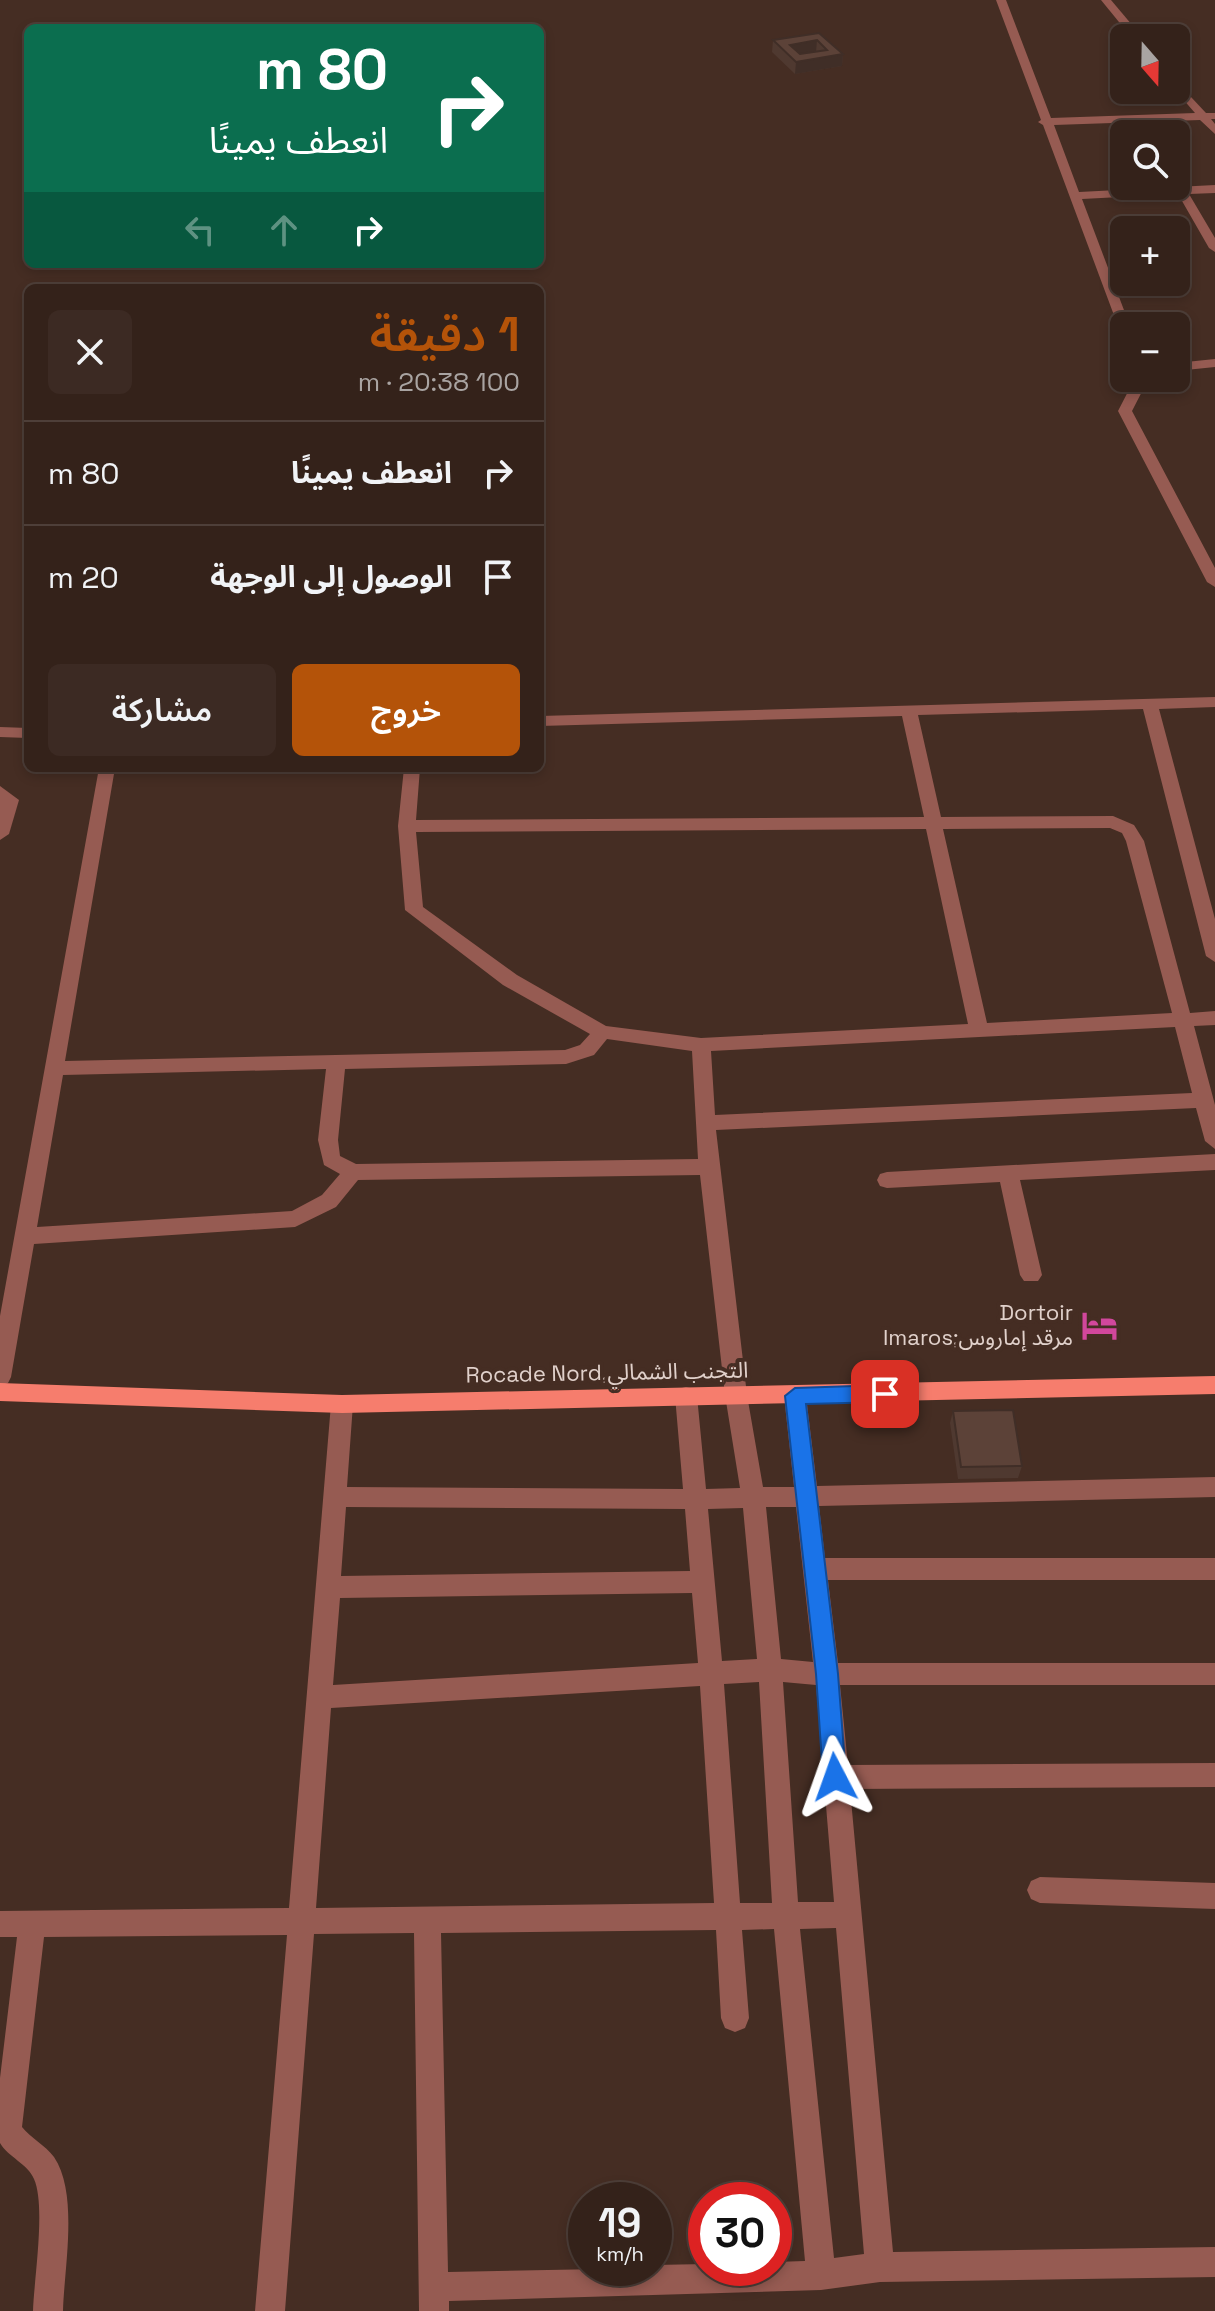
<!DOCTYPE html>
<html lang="ar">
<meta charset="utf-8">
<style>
:root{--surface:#34221a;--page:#3c2a23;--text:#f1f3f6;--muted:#a9a4a2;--line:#4e3f39;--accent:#b45309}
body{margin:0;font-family:"Space Grotesk","Noto Sans Arabic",sans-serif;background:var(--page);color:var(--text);direction:rtl;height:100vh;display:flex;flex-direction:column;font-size:30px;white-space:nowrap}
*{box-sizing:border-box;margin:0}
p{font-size:26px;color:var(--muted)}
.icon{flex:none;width:44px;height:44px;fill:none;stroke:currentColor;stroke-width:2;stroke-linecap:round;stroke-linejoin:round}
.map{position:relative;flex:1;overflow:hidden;direction:ltr}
.panel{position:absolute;left:24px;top:284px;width:520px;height:488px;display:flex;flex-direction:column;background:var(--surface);border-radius:12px;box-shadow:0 4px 12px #0003,0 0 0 2px var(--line);direction:rtl}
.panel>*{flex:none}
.banner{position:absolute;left:24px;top:24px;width:520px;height:244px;border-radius:12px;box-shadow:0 4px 12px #0003,0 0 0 2px var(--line);direction:rtl;background:#0b6e4f;color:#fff;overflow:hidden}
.needle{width:52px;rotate:160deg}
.controls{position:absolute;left:1110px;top:24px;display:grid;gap:16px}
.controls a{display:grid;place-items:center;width:80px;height:80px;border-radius:12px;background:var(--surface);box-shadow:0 4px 12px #0003,0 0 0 2px var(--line);font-size:40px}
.speed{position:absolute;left:568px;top:2182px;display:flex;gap:16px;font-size:40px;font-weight:700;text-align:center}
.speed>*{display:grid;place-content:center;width:104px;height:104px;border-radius:50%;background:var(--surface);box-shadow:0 4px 12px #0003,0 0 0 2px var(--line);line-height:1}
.speed small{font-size:20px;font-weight:400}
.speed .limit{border:12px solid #d22;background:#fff;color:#111}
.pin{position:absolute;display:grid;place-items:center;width:68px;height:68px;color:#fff;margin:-34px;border-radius:16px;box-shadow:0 4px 12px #0006}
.me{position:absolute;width:88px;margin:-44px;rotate:356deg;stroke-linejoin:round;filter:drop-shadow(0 0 6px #0008)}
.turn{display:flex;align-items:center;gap:28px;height:168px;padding:0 24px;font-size:36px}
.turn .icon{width:104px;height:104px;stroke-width:2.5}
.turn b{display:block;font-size:56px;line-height:68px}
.lanes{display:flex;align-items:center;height:76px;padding:0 24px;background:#0003;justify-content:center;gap:40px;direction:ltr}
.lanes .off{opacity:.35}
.round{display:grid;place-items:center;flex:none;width:84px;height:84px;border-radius:12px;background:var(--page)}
.head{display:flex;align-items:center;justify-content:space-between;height:136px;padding:0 24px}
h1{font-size:48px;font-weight:600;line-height:60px;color:var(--accent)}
.action{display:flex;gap:16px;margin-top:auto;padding:16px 24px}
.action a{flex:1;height:92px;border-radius:12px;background:var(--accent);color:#fff;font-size:32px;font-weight:600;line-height:92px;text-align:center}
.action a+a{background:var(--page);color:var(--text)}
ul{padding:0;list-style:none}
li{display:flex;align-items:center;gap:24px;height:104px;padding:0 24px;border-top:2px solid var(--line)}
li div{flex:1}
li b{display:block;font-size:30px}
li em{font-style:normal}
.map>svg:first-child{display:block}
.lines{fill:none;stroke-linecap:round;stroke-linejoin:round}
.minor{fill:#965b52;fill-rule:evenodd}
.major{fill:#f67d6d;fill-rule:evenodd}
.wall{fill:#4f3930}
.shaded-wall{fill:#402e27}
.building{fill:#5c4238;stroke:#402e27;stroke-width:2;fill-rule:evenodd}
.route{fill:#1a73e8;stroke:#114b97;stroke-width:2}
.labels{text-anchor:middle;stroke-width:8;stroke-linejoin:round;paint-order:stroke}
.poi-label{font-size:22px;fill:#e1d1cb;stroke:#452d23;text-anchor:end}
.street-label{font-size:22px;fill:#e1d1cb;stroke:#452d23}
</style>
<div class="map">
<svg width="1215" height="2311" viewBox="0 0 1215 2311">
<rect width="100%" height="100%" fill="#452d23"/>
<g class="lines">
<g class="minor">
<polygon points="996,0 1006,0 1051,118 1195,113 1175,90 1176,81 1206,113 1215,113 1215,119 1211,119 1215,124 1215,134 1200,120 1054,125 1079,192 1215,185 1215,193 1189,194 1215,238 1215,252 1209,248 1178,194 1082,199 1130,326 1124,326 1124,330 1118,326 1043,125 1038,122 1041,120"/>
<polygon points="1101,0 1111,0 1143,38 1132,38"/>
<polygon points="1215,359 1215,367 1176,371 1176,363"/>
<polygon points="1135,378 1149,378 1132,411 1215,568 1215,587 1207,582 1118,411"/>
<path d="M1215,697V707L1159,709L1215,919V962L1206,956L1143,709L918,715L941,817L1113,816L1134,825L1144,841L1190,1013L1215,1011V1025L1194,1026L1215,1105V1149L1205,1141L1196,1108L716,1130L747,1395L763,1487H794L784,1396L787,1389L795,1387L803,1389L806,1396L817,1486L1215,1477V1497L819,1506L825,1558H1215V1580H828L838,1663H1215V1685H840L848,1765L1215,1763V1787L850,1789L893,2252L1215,2247V2277L880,2282L821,2290L449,2301V2311H419L414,1933L314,1934L285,2311H255L287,1935L44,1937L22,2127C31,2138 45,2145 54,2157C79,2194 64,2268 63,2311H33C34,2279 46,2206 34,2179C28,2164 8,2157 0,2143V2078L17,1937H0V1911L289,1908L331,1404L334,1397L342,1395L350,1397L353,1404L347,1487L683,1489L675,1396L678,1389L686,1387L694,1389L697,1396L706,1489L740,1488L725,1395L700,1175L358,1180L336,1207L295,1227L34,1244L11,1377L8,1383L0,1386V1316L99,768H115L65,1061L565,1050L580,1045L590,1034L503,985L405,910L398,826L404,768H420L416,820L924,817L902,716L540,726V716ZM1110,828L1122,833L1126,841L1172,1013L987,1023L943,829ZM926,829L968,1024L701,1038L606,1026L517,975L423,907L416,832ZM1175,1027L1192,1093L715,1115L711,1051ZM607,1039L692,1051L698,1159L356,1164L340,1156L338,1140L345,1069L566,1064L594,1055ZM326,1069L318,1140L324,1165L340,1174L322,1195L292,1211L37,1227L63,1075ZM346,1507L685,1509L690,1571L341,1576ZM766,1507H796L813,1662L781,1659ZM743,1508L757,1659L722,1661L708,1509ZM692,1593L698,1663L333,1685L340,1598ZM759,1682L772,1903H740L724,1684ZM783,1682L816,1685L834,1902H798ZM700,1686L714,1903L316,1908L331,1708ZM836,1928L864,2254L834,2258L800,1929ZM774,1929L805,2261L774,2262V2268H706V2264L654,2265V2268L448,2272L441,1933L716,1930L721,2018L725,2028L735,2032L745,2028L749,2018L742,1930Z"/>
<polygon points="0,727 28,728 28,738 0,737"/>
<polygon points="0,786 19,800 9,834 0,840"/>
<polygon points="1215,1154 1215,1170 1020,1180 1042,1275 1038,1281 1024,1281 1020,1275 1000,1182 887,1188 880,1186 877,1180 880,1174 887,1172"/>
<polygon points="1040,1877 1215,1883 1215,1909 1040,1903 1031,1899 1027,1890 1031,1881"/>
</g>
<polygon class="major" points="1215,1376 1215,1394 342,1413 0,1401 0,1383 342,1395"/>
</g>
<g class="wall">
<polygon points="819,33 843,54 842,66 795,74 772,52 773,40"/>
<polygon points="953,1411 1022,1466 1018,1478 958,1479 950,1423"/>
</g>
<g class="shaded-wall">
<polygon points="817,40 816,52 789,57 790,45"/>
<polygon points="843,54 842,66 795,74 796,62"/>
</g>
<g class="building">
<path d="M819,33L843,54L796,62L773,40ZM817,40L827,50L800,54L790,45Z"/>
<polygon points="1013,1410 1022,1466 961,1467 953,1411"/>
</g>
<polygon class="route" points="885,1385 895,1394 885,1402 806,1404 838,1674 846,1777 843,1785 835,1788 826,1785 823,1777 816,1674 785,1396 795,1388"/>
<defs>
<symbol id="hotel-bare" viewBox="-9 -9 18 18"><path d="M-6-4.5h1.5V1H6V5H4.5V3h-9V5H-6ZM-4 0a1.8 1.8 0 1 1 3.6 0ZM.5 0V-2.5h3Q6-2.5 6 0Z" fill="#d1479c" stroke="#452d23" stroke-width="2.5" paint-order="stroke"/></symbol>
</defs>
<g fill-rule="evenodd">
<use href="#hotel-bare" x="1074" y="1300" width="51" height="51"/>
</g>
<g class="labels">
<g class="poi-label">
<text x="1073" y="1320">Dortoir<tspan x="1073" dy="25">Imaros;مرقد إماروس</tspan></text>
</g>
<g class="street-label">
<text transform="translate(607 1372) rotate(-1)" y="8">Rocade Nord,التجنب الشمالي</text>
</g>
</g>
</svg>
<div class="controls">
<a><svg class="needle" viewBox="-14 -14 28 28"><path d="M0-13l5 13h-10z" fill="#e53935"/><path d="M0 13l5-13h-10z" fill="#a9a4a2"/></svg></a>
<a><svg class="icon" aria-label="search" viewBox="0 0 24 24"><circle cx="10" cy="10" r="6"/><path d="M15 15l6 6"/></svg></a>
<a>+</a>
<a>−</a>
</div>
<div class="speed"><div>19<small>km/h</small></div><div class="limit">30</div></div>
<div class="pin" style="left:885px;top:1394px;background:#d93025"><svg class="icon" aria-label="arrive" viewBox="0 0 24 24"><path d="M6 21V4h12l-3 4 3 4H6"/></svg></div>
<svg class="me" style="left:835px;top:1777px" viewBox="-20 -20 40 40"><path d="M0-17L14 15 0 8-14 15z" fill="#1a73e8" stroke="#fff" stroke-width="4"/></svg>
<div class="banner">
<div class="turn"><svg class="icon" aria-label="right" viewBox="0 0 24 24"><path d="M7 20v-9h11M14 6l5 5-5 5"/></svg><div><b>80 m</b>انعطف يمينًا</div></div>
<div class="lanes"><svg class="icon off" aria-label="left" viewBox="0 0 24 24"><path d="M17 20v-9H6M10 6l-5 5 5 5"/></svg><svg class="icon off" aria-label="ahead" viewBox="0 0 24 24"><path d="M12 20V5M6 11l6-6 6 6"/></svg><svg class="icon" aria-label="right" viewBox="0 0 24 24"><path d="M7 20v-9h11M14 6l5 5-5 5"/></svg></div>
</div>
<section class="panel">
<div class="head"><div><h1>1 دقيقة</h1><p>100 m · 20:38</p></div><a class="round"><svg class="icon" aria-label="close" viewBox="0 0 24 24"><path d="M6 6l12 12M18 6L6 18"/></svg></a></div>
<ul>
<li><svg class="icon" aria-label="right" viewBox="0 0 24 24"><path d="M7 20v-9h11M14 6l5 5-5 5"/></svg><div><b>انعطف يمينًا</b></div><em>80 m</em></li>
<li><svg class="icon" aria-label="arrive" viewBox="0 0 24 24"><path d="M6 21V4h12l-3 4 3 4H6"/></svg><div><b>الوصول إلى الوجهة</b></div><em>20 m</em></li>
</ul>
<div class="action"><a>خروج</a><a>مشاركة</a></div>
</section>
</div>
